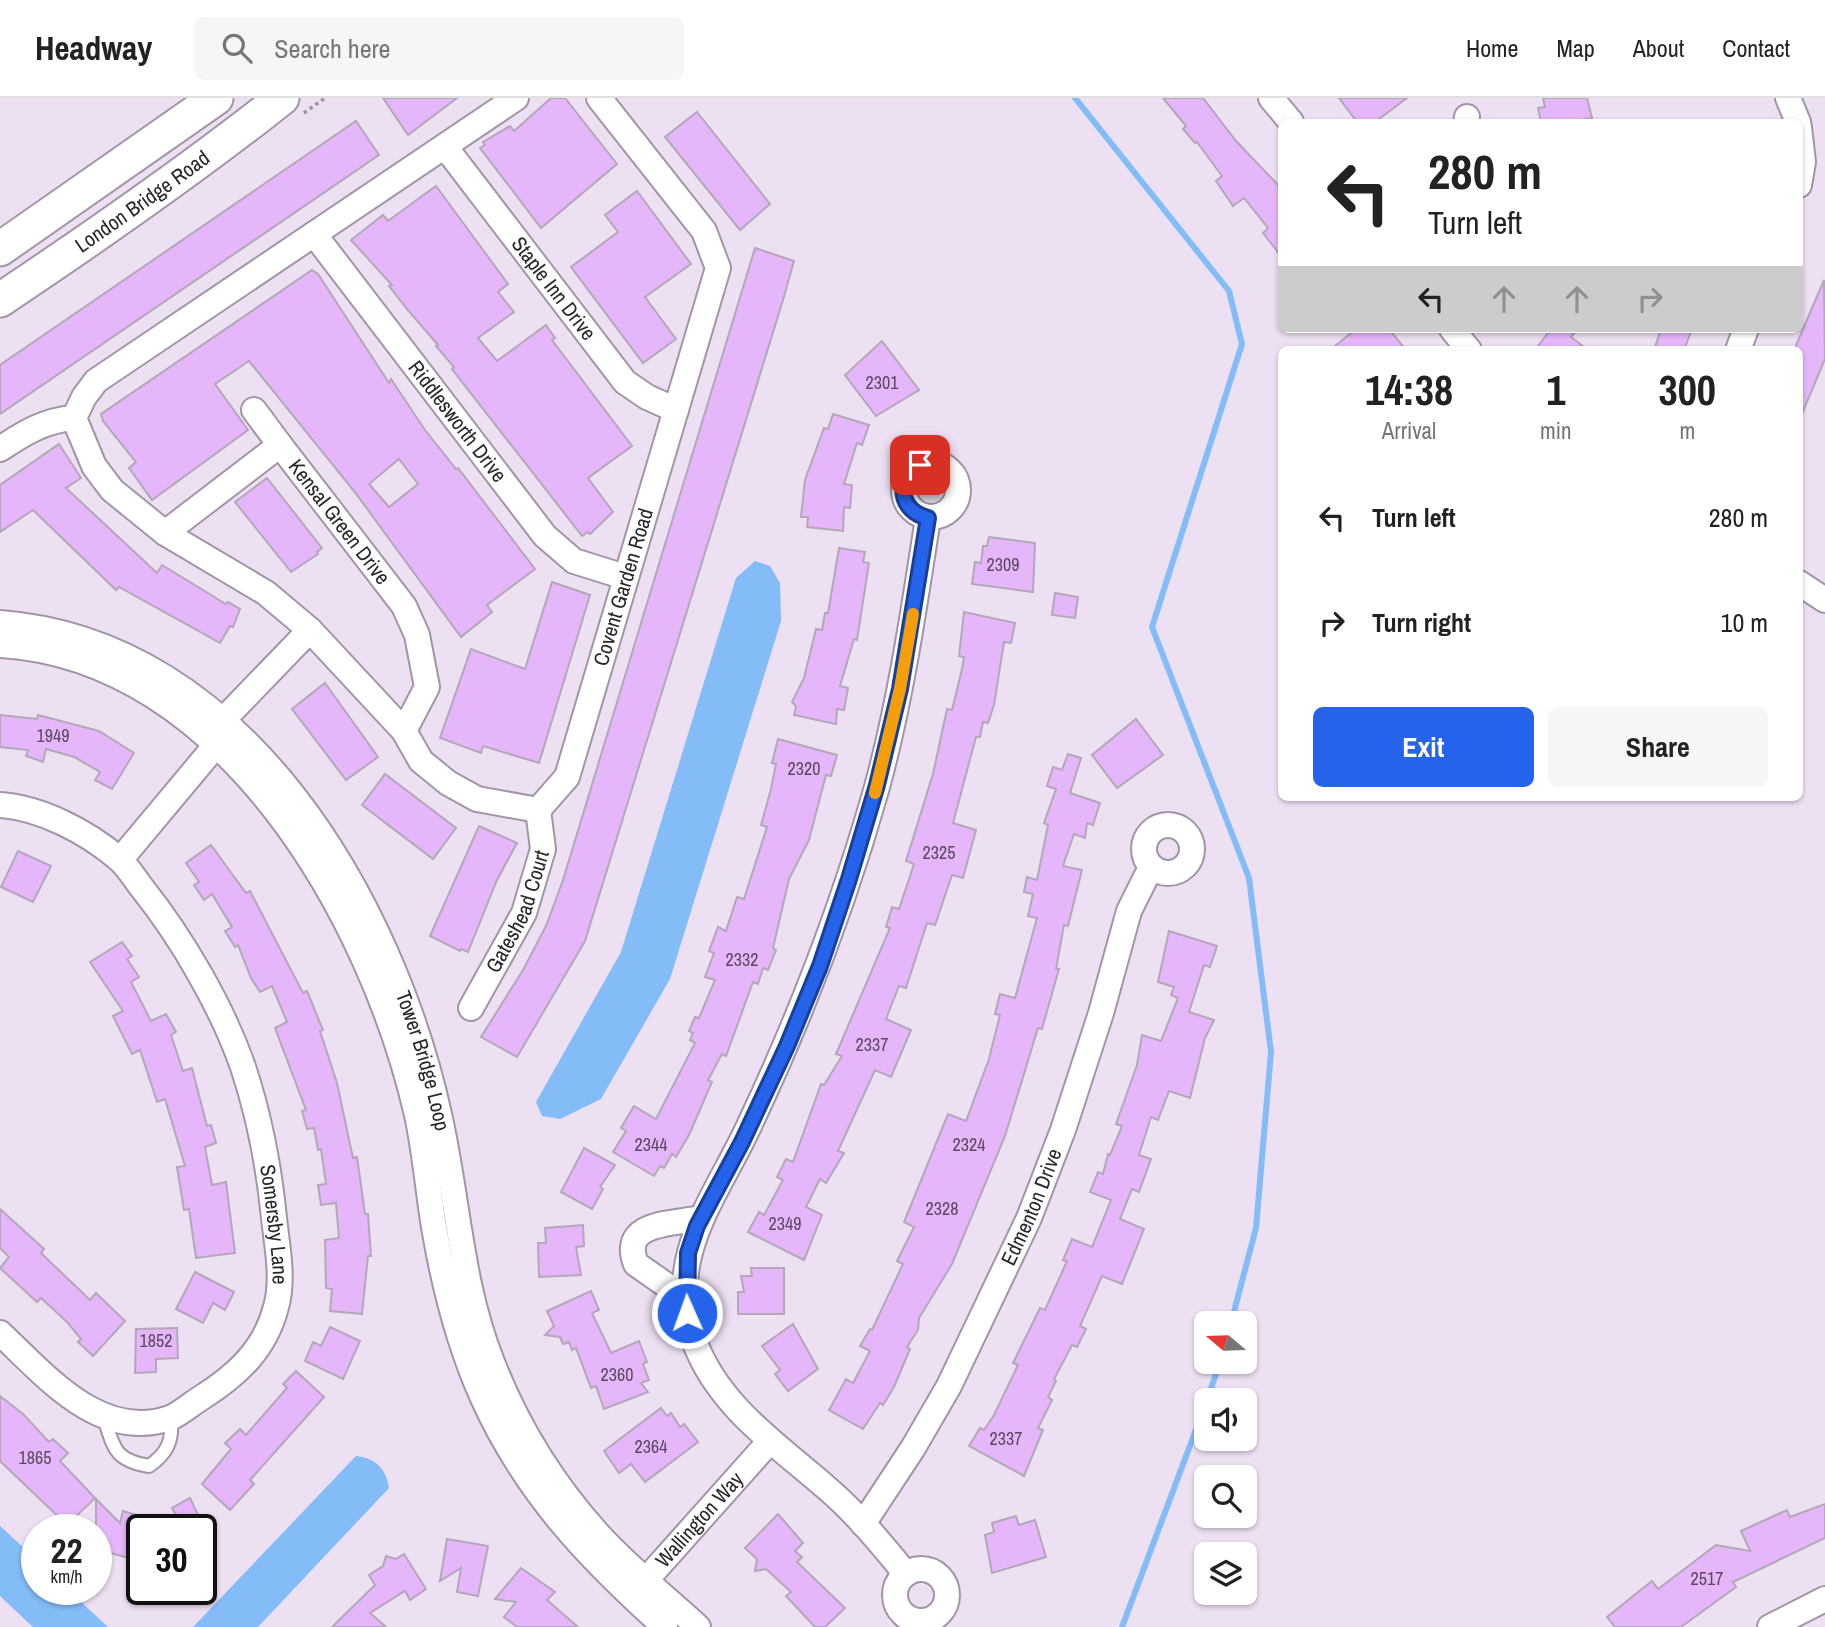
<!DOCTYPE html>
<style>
:root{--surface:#fff;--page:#f6f6f6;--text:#222;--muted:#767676;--line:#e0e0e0;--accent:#2563eb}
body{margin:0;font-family:"Archivo Narrow",sans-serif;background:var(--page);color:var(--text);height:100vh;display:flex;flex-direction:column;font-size:26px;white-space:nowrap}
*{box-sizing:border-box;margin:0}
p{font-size:23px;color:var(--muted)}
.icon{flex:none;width:38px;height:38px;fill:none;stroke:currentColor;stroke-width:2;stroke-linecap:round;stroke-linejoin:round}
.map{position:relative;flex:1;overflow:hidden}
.sheet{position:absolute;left:1278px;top:248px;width:525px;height:455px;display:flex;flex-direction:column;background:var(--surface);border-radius:10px;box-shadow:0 2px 5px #0004}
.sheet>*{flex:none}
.hud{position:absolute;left:1278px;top:21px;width:525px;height:214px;border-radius:10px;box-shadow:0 2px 5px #0004;background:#fff;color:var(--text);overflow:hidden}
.needle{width:46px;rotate:289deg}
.fabs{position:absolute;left:1194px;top:1213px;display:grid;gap:14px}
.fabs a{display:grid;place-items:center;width:63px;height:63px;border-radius:10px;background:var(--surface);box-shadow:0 2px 5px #0004;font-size:35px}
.speed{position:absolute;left:21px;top:1416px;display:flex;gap:14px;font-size:35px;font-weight:700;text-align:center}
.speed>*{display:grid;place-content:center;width:91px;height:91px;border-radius:50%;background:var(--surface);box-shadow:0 2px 5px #0004;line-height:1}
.speed small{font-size:18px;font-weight:400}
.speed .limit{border:4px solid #111;border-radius:10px;background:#fff;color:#111}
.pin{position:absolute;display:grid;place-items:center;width:60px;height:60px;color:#fff;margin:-30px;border-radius:14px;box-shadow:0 4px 10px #0006}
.me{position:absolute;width:77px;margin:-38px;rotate:358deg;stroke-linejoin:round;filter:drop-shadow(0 0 5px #0008)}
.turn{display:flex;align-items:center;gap:24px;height:147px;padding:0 35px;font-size:32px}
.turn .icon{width:91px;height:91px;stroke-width:2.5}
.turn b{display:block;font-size:49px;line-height:60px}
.lanes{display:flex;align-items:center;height:66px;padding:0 35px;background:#0003;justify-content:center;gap:35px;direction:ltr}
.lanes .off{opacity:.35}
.eta{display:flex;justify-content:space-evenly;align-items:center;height:119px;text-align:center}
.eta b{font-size:42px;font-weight:700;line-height:49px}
.cta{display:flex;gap:14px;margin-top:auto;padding:14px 35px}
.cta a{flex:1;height:80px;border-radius:10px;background:var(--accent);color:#fff;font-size:28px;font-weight:700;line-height:80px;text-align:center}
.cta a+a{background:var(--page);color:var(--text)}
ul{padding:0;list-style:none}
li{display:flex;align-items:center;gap:21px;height:105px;padding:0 35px}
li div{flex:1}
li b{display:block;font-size:26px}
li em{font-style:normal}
header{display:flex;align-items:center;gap:42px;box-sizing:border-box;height:98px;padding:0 35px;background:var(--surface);border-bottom:2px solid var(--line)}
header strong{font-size:33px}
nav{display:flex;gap:38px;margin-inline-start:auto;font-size:24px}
.search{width:490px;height:63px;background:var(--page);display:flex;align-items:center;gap:18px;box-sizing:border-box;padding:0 24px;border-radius:10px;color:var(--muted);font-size:26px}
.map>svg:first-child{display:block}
.water{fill:#84bcf8}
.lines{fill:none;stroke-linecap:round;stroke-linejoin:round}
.stream{stroke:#84bcf8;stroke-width:6}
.building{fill:#e5b6fa;stroke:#b3a7b9;stroke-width:2;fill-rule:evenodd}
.service-casing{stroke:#a195a7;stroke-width:16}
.minor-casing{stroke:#a195a7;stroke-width:28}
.secondary-casing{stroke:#a195a7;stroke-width:37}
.path{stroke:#9f95a4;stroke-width:3.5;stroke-dasharray:3.5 3.5;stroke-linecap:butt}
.service{stroke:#fff;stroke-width:12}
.minor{stroke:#fff;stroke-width:24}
.secondary{stroke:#fff;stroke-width:33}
.route-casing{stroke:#184099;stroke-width:18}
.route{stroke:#2563eb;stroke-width:12}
.slow{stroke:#f59e0b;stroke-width:12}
.labels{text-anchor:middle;stroke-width:5;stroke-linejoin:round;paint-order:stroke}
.number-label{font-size:18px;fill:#594a60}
.street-label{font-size:21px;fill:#2a262d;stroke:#fff}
</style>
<header>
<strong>Headway</strong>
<div class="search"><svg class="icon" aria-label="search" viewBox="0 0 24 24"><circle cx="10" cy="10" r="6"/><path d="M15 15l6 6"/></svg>Search here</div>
<nav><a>Home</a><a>Map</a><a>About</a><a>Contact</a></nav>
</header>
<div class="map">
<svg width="1825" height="1529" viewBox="0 0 1825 1529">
<rect width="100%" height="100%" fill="#ede0f3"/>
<g class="water">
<polygon points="755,463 770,468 780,485 781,523 670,881 601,1001 560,1021 542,1018 536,1004 621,854 736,480"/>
<path d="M356,1358C376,1360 386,1371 389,1390L258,1529H193Z"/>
<polygon points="0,1428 37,1462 37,1491 67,1491 108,1529 33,1529 0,1498"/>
</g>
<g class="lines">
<g class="stream">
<polyline points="1075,0 1229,193 1242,246 1152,529 1249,780 1271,954 1256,1130 1231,1225"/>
<polyline points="1207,1302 1220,1264"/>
<polyline points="1122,1529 1206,1305"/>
</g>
</g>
<g class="building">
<polygon points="383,0 457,0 408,37"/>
<polygon points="551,0 565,0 617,66 541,130 480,50 485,47 483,44 510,28 514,33"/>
<polygon points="1163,0 1203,0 1236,43 1281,90 1281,158 1263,135 1268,130 1244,100 1233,108 1216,83 1222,78 1197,44 1195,45 1183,31 1186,28"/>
<polygon points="1339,0 1407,0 1375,24 1357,24"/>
<polygon points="1543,0 1587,0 1592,20 1582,22 1583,24 1541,24 1538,10 1545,9"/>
<polygon points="697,14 770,106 740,132 665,39"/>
<polygon points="356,23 379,57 0,316 0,267"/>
<polygon points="436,88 508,186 498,194 514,214 478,240 497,263 546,227 555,240 552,242 632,348 588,380 613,414 590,436 588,434 582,438 452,271 454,269 436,248 438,247 407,211 389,188 392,187 351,142 383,117 388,123"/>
<polygon points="637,93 691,166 645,199 676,241 643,265 571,169 618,134 605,117"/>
<polygon points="755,150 794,163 783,202 585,843 517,959 481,939 523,872 546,828 563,782"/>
<path d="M312,172L318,176L389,285L391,281L425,332L456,371L458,370L535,471L487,507L492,514L461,539L354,393L249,263L215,286L248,332L152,402L129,370L136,364L103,323L101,316ZM399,361L418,386L389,409L369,386Z"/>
<polygon points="1824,182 1825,261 1799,323 1799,252 1794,252"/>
<polygon points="1356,231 1389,231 1406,252 1330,252"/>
<polygon points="1551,231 1578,231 1571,239 1588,252 1535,252"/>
<polygon points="1661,231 1692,231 1684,252 1655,249"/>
<polygon points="882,243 919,292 876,318 845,277"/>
<polygon points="833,316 869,327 862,347 857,345 844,386 852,387 850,410 844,409 843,433 807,429 808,419 801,419 805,382 824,330 828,331"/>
<polygon points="59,346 81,380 66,390 157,475 162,467 226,506 228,504 240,511 233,529 230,528 220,545 119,489 116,492 33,412 0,434 0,387"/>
<polygon points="267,380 322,450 317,454 318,456 291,474 235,404"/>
<polygon points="989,439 1035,445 1033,494 972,486 975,464 981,465 983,448 987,448"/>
<polygon points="839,450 865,454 863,464 869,465 857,542 854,541 840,588 848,590 844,612 837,611 836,626 794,617 796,608 792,604 804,580 816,531 822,532 825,515 828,515"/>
<polygon points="552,484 590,497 539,665 483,648 481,655 440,640 471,551 525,571"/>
<polygon points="1055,495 1078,499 1075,520 1052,517"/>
<polygon points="964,514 1015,525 1011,545 1004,544 994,607 988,625 983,624 980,639 976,639 953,725 976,732 963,780 952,777 935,827 927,825 906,890 899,888 886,921 911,932 891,979 875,972 838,1053 844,1055 826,1085 820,1081 806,1109 822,1117 804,1162 748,1134 759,1114 764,1117 783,1082 777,1079 786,1061 793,1064 821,986 824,987 842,958 836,956 890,830 886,829 892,809 899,811 914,766 906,763 933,676 947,611 952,612 962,571 964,559 959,558"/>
<polygon points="325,585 378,659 346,682 292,611"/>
<polygon points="0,617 37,621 38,617 99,633 134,655 112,691 95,682 100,674 74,659 46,651 43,664 26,658 28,652 0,649"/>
<polygon points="1136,621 1163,657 1117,690 1092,657"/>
<polygon points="778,641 837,657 831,678 826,677 809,742 789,781 773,850 776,852 768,872 763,870 758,886 753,884 726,958 722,956 708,982 712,984 689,1037 676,1059 672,1056 664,1070 660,1068 654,1078 613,1054 626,1033 621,1030 634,1008 656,1021 695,945 690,942 693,935 689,933 695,919 699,920 715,882 705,879 714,855 709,853 718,829 726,833 737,799 744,801 767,729 761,727 771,691 776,666 772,665"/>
<polygon points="1068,656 1081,660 1070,695 1100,705 1093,727 1087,725 1085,740 1074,736 1063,768 1082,772 1068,828 1064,827 1056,871 1059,871 1042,931 1038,930 1005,1038 952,1166 919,1220 918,1232 907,1249 910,1251 894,1289 883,1307 880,1305 863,1331 829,1312 846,1281 853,1285 870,1253 860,1248 870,1231 872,1232 903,1166 897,1163 914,1129 904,1124 948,1016 966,1023 989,961 1000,917 995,916 1000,896 1015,900 1037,820 1028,818 1033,796 1024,794 1027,779 1037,782 1048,727 1044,725 1056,691 1047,688 1053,669 1062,672"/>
<polygon points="385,676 456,730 433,761 362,707"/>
<polygon points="479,728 517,745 497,782 468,854 461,851 460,853 430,838"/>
<polygon points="211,747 246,795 250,793 303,895 307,893 323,932 320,933 337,985 353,1060 357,1059 365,1116 368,1116 371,1158 368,1158 362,1216 330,1213 332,1191 326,1190 325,1142 339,1140 336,1105 321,1107 318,1087 326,1086 321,1051 318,1052 314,1030 307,1031 302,1013 306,1012 275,930 287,924 272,888 260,894 251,880 238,847 235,849 225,833 232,829 212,796 204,802 194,787 199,784 186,765"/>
<polygon points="18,753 51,768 33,804 1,789"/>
<polygon points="1169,833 1217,848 1210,869 1204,867 1189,914 1214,922 1205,940 1190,1000 1169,993 1158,1022 1151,1019 1139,1057 1151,1061 1139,1094 1132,1091 1120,1121 1144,1131 1122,1186 1102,1178 1080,1228 1086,1231 1077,1249 1072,1247 1054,1281 1056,1283 1048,1299 1052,1302 1038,1330 1043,1332 1024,1378 969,1348 980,1330 984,1332 994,1317 1018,1267 1013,1265 1040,1210 1045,1212 1067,1163 1063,1162 1072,1141 1092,1149 1111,1102 1090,1094 1098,1074 1103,1076 1108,1056 1110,1057 1122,1028 1116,1026 1137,967 1142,937 1161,943 1178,900 1171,897 1174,889 1158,884"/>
<polygon points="122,844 132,858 127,861 139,879 131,884 151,923 166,916 176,934 171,937 183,973 192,970 207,1028 211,1027 216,1045 205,1049 212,1087 226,1084 235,1155 196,1160 189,1111 184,1112 177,1069 185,1068 165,1001 157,1004 140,952 132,956 113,918 123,913 90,864"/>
<polygon points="584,1050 615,1067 600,1089 603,1091 592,1111 561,1094"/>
<polygon points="0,1111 44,1151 41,1155 90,1202 96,1195 125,1223 93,1258 78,1244 81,1241 68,1225 41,1200 37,1204 0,1170 9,1159 0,1150"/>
<polygon points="583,1127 584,1148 576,1149 581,1177 539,1179 538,1145 546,1145 545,1130"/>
<polygon points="751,1170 784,1170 784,1216 738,1216 738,1194 744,1194 741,1178 752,1178"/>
<polygon points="195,1174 234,1194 225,1212 213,1205 203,1225 176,1211"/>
<polygon points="591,1193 599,1212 592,1215 611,1255 639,1243 647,1264 643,1266 649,1282 641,1285 648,1294 604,1311 596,1288 591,1290 576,1250 572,1252 569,1244 563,1246 560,1239 545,1237 554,1228 547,1213"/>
<polygon points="793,1226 818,1271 788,1293 775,1276 780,1272 762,1248"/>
<polygon points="330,1229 360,1243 343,1281 305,1263 313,1244 321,1248"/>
<polygon points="177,1230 178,1260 156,1261 156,1274 135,1275 136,1231"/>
<polygon points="296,1273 324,1299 250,1382 254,1386 230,1412 202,1386 231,1351 225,1345 240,1331 246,1337 287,1290 283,1286"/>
<polygon points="0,1298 23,1316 49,1344 53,1341 68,1355 60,1363 95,1400 67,1427 0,1363"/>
<polygon points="661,1310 667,1318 671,1315 680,1329 684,1326 698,1344 645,1384 631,1366 619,1375 604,1353"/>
<polygon points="190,1400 205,1432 184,1432 172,1410"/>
<polygon points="96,1401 120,1425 123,1413 143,1419 132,1461 96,1451"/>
<polygon points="1825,1406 1825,1440 1733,1484 1736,1489 1681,1529 1615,1529 1607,1519 1652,1483 1658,1491 1716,1447 1750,1453 1741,1433 1787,1412 1790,1419"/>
<polygon points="778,1416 803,1445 795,1453 802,1459 797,1464 845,1510 825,1529 815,1529 786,1498 791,1494 766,1471 755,1473 757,1461 745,1450"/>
<polygon points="1016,1418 1019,1427 1035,1422 1046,1459 992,1475 985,1437 994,1434 992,1425"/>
<polygon points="447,1441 488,1448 478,1498 457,1494 461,1470 440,1483"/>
<polygon points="404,1456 426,1491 410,1502 405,1493 370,1515 386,1529 332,1529 375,1487 369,1477 383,1468 386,1458 396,1461"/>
<polygon points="521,1470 555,1494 547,1502 578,1529 517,1529 504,1519 516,1504 495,1501"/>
</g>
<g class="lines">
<defs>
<path id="service" d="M104,1320C114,1350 114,1362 149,1368C168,1355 173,1342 171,1320"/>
<g id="minor">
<polyline points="516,0 96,283 84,299 74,320 94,368 112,392 165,435 266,495 310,532 404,633 421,663 448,685 477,701 538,712"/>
<polyline points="1271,0 1291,24"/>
<polyline points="1788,0 1798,24"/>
<polyline points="1466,24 1467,19"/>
<polyline points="1799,29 1803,64 1799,87"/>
<path id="s1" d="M446,50L625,284L647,299L676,312"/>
<path id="s2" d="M314,136L545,438L574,463L625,479"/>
<polyline points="1452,231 1469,252"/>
<polyline points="1738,252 1746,231"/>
<polyline points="254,312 280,347"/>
<path d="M0,351C24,335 45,322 74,320"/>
<circle cx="931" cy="392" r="27"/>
<path id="s3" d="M165,435L280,347L404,508L417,537L427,589L404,633"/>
<polyline points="1799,485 1825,502"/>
<path id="s4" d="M0,525C243,543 391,801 439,1016C458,1099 460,1184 492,1264C516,1326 553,1386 598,1436C628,1469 664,1498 698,1529"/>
<path d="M0,547C225,560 372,820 417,1017C425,1054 428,1092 434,1129C444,1188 458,1244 482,1298C525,1394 588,1460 665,1529"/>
<path id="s5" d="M0,707C42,710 87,734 119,761C128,769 135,781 142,790C182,840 222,909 243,969C259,1017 269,1069 274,1120C277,1148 284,1181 276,1209C265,1252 236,1278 201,1300C191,1306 180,1316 170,1320C100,1344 45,1277 0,1235"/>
<path id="s6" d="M538,712L567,679L718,170L704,133L599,0"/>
<circle cx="1168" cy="751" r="24"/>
<polyline points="120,762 216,647 224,621 310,532"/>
<path id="s7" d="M471,910L524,815L543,751L538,712"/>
<path d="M686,1201L636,1166C619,1123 674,1126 701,1120"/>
<path id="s8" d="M863,1426L913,1350L949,1288L1029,1120L1063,1032L1101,915L1129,813L1151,769"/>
<circle cx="921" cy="1497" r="26"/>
<path d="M906,1476C882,1447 858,1417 829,1392C779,1348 720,1310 695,1245C662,1162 716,1099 749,1028C801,918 844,806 877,689C901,601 914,510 928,420"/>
<path id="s9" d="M637,1492L770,1343"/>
<polyline points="1770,1529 1825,1501"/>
</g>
<g id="secondary">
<polyline points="0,151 216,0"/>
<path id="s10" d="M0,202C96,138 191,72 282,0"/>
</g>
</defs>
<use href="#service" class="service-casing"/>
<use href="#minor" class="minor-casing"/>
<use href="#secondary" class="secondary-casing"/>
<polyline class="path" points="304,15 325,0"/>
<use href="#service" class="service"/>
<use href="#minor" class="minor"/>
<use href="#secondary" class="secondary"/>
</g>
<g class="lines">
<defs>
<path id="route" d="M687,1215L688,1155L697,1128L742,1044L787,948L820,868L849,781L877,687L900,591L928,420C899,413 895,382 920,367"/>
</defs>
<use href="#route" class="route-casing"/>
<use href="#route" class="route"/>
<polyline class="slow" points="875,695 900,591 913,516"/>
</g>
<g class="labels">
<g class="number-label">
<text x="882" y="291">2301</text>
<text x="1003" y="473">2309</text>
<text x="53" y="644">1949</text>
<text x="804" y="677">2320</text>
<text x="939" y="761">2325</text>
<text x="742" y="868">2332</text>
<text x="872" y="953">2337</text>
<text x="651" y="1053">2344</text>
<text x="969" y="1053">2324</text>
<text x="942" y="1117">2328</text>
<text x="785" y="1132">2349</text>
<text x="156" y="1249">1852</text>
<text x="617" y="1283">2360</text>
<text x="1006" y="1347">2337</text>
<text x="651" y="1355">2364</text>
<text x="35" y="1366">1865</text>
<text x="1707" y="1487">2517</text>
</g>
<g class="street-label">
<text dy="7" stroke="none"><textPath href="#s10" startOffset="173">London Bridge Road</textPath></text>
<text dy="7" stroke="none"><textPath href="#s1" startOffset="177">Staple Inn Drive</textPath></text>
<text dy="7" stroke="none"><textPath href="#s2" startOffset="236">Riddlesworth Drive</textPath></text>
<text dy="7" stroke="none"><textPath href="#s3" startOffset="242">Kensal Green Drive</textPath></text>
<text dy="7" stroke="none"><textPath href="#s6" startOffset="242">Covent Garden Road</textPath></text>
<text dy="7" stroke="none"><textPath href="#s7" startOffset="108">Gateshead Court</textPath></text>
<text dy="7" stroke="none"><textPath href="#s4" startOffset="648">Tower Bridge Loop</textPath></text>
<text dy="7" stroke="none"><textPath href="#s8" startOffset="360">Edmenton Drive</textPath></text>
<text dy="7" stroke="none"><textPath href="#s5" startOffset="537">Somersby Lane</textPath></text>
<text dy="7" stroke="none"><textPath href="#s9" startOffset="94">Wallington Way</textPath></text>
</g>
</g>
</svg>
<div class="fabs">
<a><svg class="needle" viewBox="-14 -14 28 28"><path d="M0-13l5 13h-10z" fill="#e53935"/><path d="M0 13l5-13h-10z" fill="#767676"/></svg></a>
<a><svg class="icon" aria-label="sound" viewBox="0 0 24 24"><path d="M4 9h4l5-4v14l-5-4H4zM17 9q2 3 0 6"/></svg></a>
<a><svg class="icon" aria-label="search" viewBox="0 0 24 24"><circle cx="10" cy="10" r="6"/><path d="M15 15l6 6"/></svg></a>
<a><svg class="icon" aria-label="layers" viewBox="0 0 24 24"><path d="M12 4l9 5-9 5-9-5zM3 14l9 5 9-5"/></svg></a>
</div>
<div class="speed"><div>22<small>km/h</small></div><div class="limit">30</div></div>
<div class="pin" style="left:920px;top:367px;background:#d93025"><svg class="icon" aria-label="arrive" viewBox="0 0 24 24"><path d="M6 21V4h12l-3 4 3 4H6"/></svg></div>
<svg class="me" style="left:687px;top:1215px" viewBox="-20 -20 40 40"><circle r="17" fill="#2563eb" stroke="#fff" stroke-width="3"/><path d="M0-11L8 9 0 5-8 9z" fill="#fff"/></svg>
<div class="hud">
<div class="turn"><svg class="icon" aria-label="left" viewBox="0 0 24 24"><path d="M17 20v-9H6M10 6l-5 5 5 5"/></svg><div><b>280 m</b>Turn left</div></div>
<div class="lanes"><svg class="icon" aria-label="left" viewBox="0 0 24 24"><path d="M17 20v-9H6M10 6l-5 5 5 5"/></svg><svg class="icon off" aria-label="ahead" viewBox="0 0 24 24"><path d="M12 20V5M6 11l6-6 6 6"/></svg><svg class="icon off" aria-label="ahead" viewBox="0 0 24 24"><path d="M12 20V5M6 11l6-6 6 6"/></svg><svg class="icon off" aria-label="right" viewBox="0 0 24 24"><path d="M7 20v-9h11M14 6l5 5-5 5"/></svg></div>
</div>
<section class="sheet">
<div class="eta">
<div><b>14:38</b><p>Arrival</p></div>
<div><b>1</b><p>min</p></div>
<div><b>300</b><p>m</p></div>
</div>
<ul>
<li><svg class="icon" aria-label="left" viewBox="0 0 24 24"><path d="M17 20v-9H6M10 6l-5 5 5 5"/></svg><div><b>Turn left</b></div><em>280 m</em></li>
<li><svg class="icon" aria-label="right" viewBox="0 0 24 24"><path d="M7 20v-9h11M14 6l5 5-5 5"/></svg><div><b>Turn right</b></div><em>10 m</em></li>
</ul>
<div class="cta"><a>Exit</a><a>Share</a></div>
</section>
</div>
